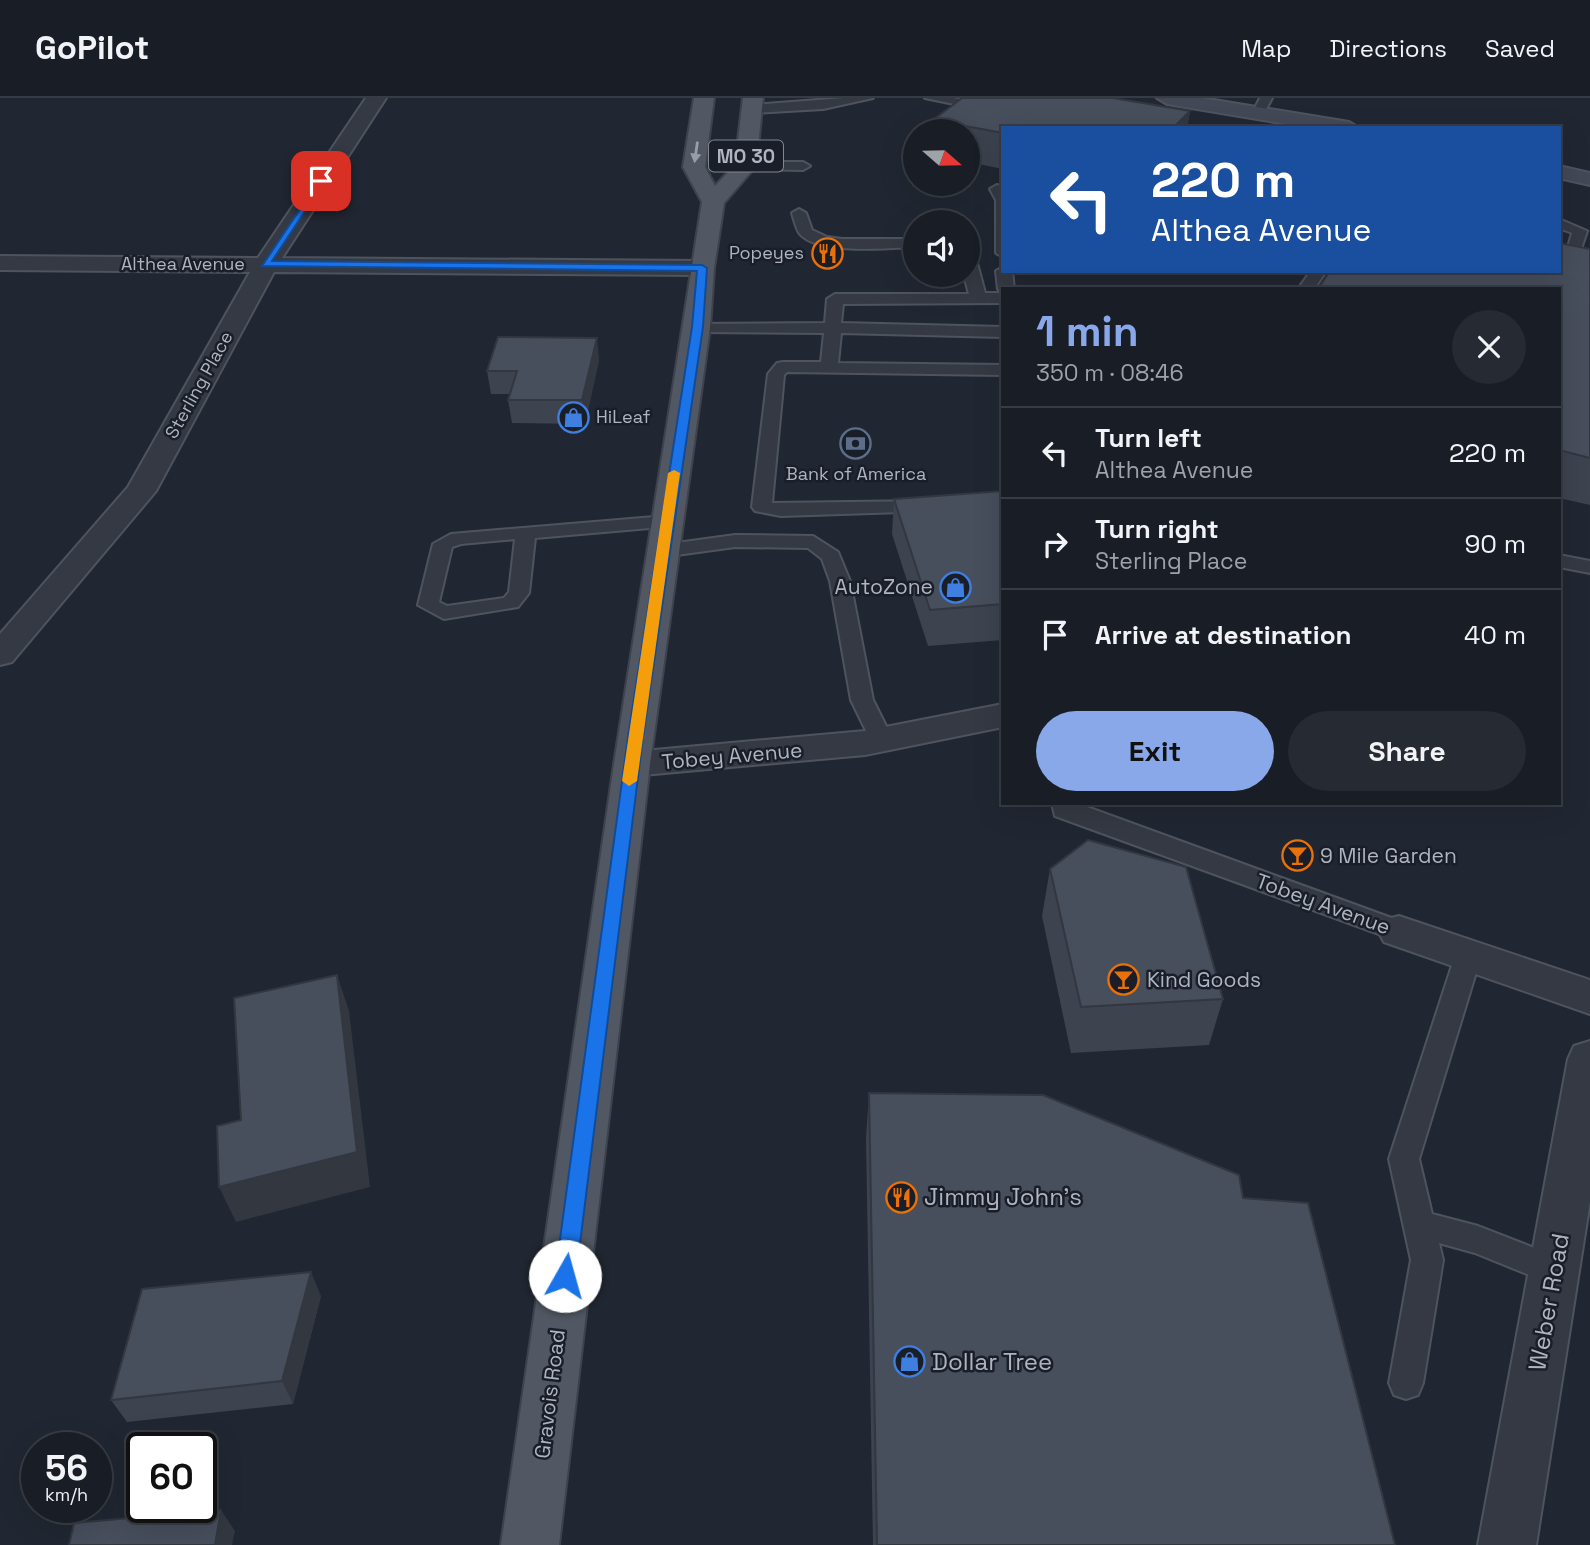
<!DOCTYPE html>
<meta charset="utf-8">
<style>
:root{--surface:#191d26;--page:#262a32;--text:#f1f3f6;--muted:#9fa2a7;--line:#373b43;--accent:#89a8ea}
body{margin:0;font-family:"Space Grotesk",sans-serif;background:var(--page);color:var(--text);height:100vh;display:flex;flex-direction:column;font-size:26px;white-space:nowrap}
*{box-sizing:border-box;margin:0}
p{font-size:23px;color:var(--muted)}
.icon{flex:none;width:38px;height:38px;fill:none;stroke:currentColor;stroke-width:2;stroke-linecap:round;stroke-linejoin:round}
.map{position:relative;flex:1;overflow:hidden}
.panel{position:absolute;left:1001px;top:189px;width:560px;height:518px;display:flex;flex-direction:column;background:var(--surface);border-radius:0px;box-shadow:0 7px 28px #0002,0 0 0 2px var(--line)}
.panel>*{flex:none}
.guide{position:absolute;left:1001px;top:28px;width:560px;height:147px;border-radius:0px;box-shadow:0 7px 28px #0002,0 0 0 2px var(--line);background:#1a4fa0;color:#fff;overflow:hidden}
.needle{width:46px;rotate:110deg}
.controls{position:absolute;left:903px;top:21px;display:grid;gap:14px}
.controls a{display:grid;place-items:center;width:77px;height:77px;border-radius:50%;background:var(--surface);box-shadow:0 7px 28px #0002,0 0 0 2px var(--line);font-size:35px}
.speed{position:absolute;left:21px;top:1334px;display:flex;gap:14px;font-size:35px;font-weight:700;text-align:center}
.speed>*{display:grid;place-content:center;width:91px;height:91px;border-radius:50%;background:var(--surface);box-shadow:0 7px 28px #0002,0 0 0 2px var(--line);line-height:1}
.speed small{font-size:18px;font-weight:400}
.speed .limit{border:4px solid #111;border-radius:10px;background:#fff;color:#111}
.pin{position:absolute;display:grid;place-items:center;width:60px;height:60px;color:#fff;margin:-30px;border-radius:14px;box-shadow:0 4px 10px #0006}
.me{position:absolute;width:77px;margin:-38px;rotate:7deg;stroke-linejoin:round;filter:drop-shadow(0 0 5px #0008)}
.turn{display:flex;align-items:center;gap:24px;height:147px;padding:0 35px;font-size:32px}
.turn .icon{width:91px;height:91px;stroke-width:2.5}
.turn b{display:block;font-size:49px;line-height:60px}
.round{display:grid;place-items:center;flex:none;width:74px;height:74px;border-radius:37px;background:var(--page)}
.head{display:flex;align-items:center;justify-content:space-between;height:119px;padding:0 35px}
h1{font-size:42px;font-weight:700;line-height:52px;color:var(--accent)}
.primary-button{display:flex;gap:14px;margin-top:auto;padding:14px 35px}
.primary-button a{flex:1;height:80px;border-radius:42px;background:var(--accent);color:#111;font-size:28px;font-weight:700;line-height:80px;text-align:center}
.primary-button a+a{background:var(--page);color:var(--text)}
ul{padding:0;list-style:none}
li{display:flex;align-items:center;gap:21px;height:91px;padding:0 35px;border-top:2px solid var(--line)}
li div{flex:1}
li b{display:block;font-size:26px}
li em{font-style:normal}
header{display:flex;align-items:center;gap:42px;box-sizing:border-box;height:98px;padding:0 35px;background:var(--surface);border-bottom:2px solid var(--line)}
header strong{font-size:33px}
nav{display:flex;gap:38px;margin-inline-start:auto;font-size:24px}
.map>svg:first-child{display:block}
.lines{fill:none;stroke-linecap:round;stroke-linejoin:round}
.service-casing{stroke:#4e545e;stroke-width:4}
.minor-casing{stroke:#4e545e;stroke-width:4}
.tertiary-casing{stroke:#4e545e;stroke-width:4}
.secondary-casing{stroke:#4e545e;stroke-width:4}
.primary-casing{stroke:#3d424d;stroke-width:4}
.service{fill:#343943;fill-rule:evenodd}
.minor{fill:#343943;fill-rule:evenodd}
.tertiary{fill:#343943;fill-rule:evenodd}
.secondary{fill:#424856;fill-rule:evenodd}
.primary{fill:#525863;fill-rule:evenodd}
.wall{fill:#3d434f}
.shaded-wall{fill:#323740}
.building{fill:#474e5c;stroke:#323740;stroke-width:2}
.oneway{fill:#979da9}
.route{fill:#1a73e8;stroke:#114b97;stroke-width:2}
.slow{fill:#f59e0b}
.labels{text-anchor:middle;stroke-width:5;stroke-linejoin:round;paint-order:stroke}
.far-poi-label{font-size:18px;fill:#aeb4c0;stroke:#1a1e28;text-anchor:end}
.far-street-label{font-size:18px;fill:#aeb4c0;stroke:#1a1e28}
.shield{fill:#1a1e28;stroke:#828792;stroke-width:2}
.shield-label{font-size:19px;font-weight:bold;fill:#aeb4c0}
.poi-label{font-size:21px;fill:#aeb4c0;stroke:#1a1e28;text-anchor:start}
.street-label{font-size:21px;fill:#aeb4c0;stroke:#1a1e28}
.near-poi-label{font-size:24px;fill:#aeb4c0;stroke:#1a1e28;text-anchor:start}
.near-street-label{font-size:24px;fill:#aeb4c0;stroke:#1a1e28}
</style>
<header>
<strong>GoPilot</strong>
<nav><a>Map</a><a>Directions</a><a>Saved</a></nav>
</header>
<div class="map">
<svg width="1590" height="1447" viewBox="0 0 1590 1447">
<rect width="100%" height="100%" fill="#212732"/>
<g class="lines">
<defs>
<g id="service">
<polygon points="844,0 873,0 823,11 752,15 746,11 752,7"/>
<polygon points="925,0 954,0 994,9 988,13"/>
<polygon points="1260,0 1272,0 1263,17 1259,18 1253,14"/>
<polygon points="745,64 803,64 810,68 803,72 740,71 738,68"/>
<polygon points="997,87 1003,89 1003,159 996,155 996,102 990,91"/>
<path d="M799,111L806,115L812,132L827,139L842,141H915V149C889,150 818,157 800,136C796,131 794,121 792,115Z"/>
<polygon points="1559,121 1587,133 1577,163 1559,165 1559,156 1566,156 1572,135 1559,130"/>
<polygon points="968,156 976,161 985,195 1003,195 1003,205 843,206 841,225 1003,229 1003,239 841,235 838,265 1003,267 1003,277 787,274 784,277 772,405 926,403 933,405 936,409 933,413 781,418 755,413 752,409 768,276 777,265 783,264 821,264 824,235 697,234 691,232 691,226 825,225 827,201 835,196 969,196 964,177 968,177"/>
<polygon points="1003,169 1003,173 1012,173 1014,191 1003,191 1003,195 998,191 996,173"/>
<polygon points="1311,173 1326,173 1314,191 1298,191"/>
<path d="M666,418L676,424L673,428L535,440L529,495L518,509L444,521L418,507L433,446L451,436ZM515,441L509,494L504,500L447,508L439,504L452,449L461,446Z"/>
<polygon points="735,437 813,438 838,454 850,483 873,602 893,642 889,647 873,647 851,602 830,483 822,461 808,450 735,449 662,459 652,453 662,447"/>
<polygon points="1559,457 1590,463 1590,475 1559,469"/>
<polygon points="1052,705 1076,705 1408,826 1412,833 1408,840 1399,843 1390,840 1055,718"/>
<polygon points="1468,848 1477,851 1481,858 1419,1061 1432,1116 1478,1128 1565,1162 1570,1172 1565,1182 1554,1187 1475,1155 1439,1145 1443,1162 1423,1285 1418,1297 1406,1301 1394,1297 1389,1285 1411,1162 1389,1061 1455,858 1459,851"/>
</g>
<g id="minor">
<polygon points="366,0 386,0 282,160 702,163 710,165 714,170 710,175 702,177 274,174 156,393 12,564 0,567 0,536 128,389 250,174 0,172 0,158 258,160"/>
<polygon points="1003,606 1003,629 865,657 632,678 619,675 614,666 619,657 632,654 865,633"/>
<polygon points="1399,818 1590,882 1590,916 1384,844 1378,833 1384,822"/>
</g>
<polygon id="tertiary" points="1590,943 1590,1103 1536,1447 1478,1447 1568,961 1574,948"/>
<g id="secondary">
<polygon points="1157,0 1202,0 1349,24 1359,30 1311,30 1167,6"/>
<polygon points="1559,68 1590,75 1590,87 1559,80"/>
</g>
<polygon id="primary" points="694,0 714,0 705,69 715,88 735,67 743,0 763,0 756,68 724,105 714,170 710,229 650,666 559,1447 501,1447 614,666 702,104 683,69"/>
</defs>
<use href="#service" class="service-casing"/>
<use href="#minor" class="minor-casing"/>
<use href="#tertiary" class="tertiary-casing"/>
<use href="#secondary" class="secondary-casing"/>
<use href="#primary" class="primary-casing"/>
<use href="#service" class="service"/>
<use href="#minor" class="minor"/>
<use href="#tertiary" class="tertiary"/>
<use href="#secondary" class="secondary"/>
<use href="#primary" class="primary"/>
</g>
<g class="wall">
<polygon points="1190,13 1187,30 1003,30 1003,71 968,64 968,33 932,33 933,22"/>
<polygon points="1590,151 1590,407 1559,400 1559,191"/>
<polygon points="599,262 585,326 512,325 508,302 510,296 491,296 487,273"/>
<polygon points="1003,393 1003,542 928,548 892,436 894,401"/>
<polygon points="1050,771 1223,901 1209,947 1071,955 1042,818"/>
<polygon points="869,995 1243,1100 1395,1447 873,1447 866,1040"/>
<polygon points="321,1198 293,1306 127,1324 111,1302"/>
</g>
<g class="shaded-wall">
<polygon points="1190,13 1187,30 1173,30"/>
<polygon points="597,240 599,262 585,326 582,302"/>
<polygon points="337,877 349,913 370,1089 236,1124 219,1089"/>
<polygon points="311,1174 321,1198 293,1306 282,1283"/>
<polygon points="221,1412 235,1433 232,1447 215,1447"/>
</g>
<g class="building">
<polygon points="962,0 1113,0 1190,13 1173,30 1003,30 1003,35 933,22"/>
<polygon points="1559,145 1590,151 1590,360 1559,352 1559,191 1318,191 1330,173 1559,173"/>
<polygon points="498,239 597,240 582,302 508,302 517,273 487,273"/>
<polygon points="1003,393 1003,506 930,512 894,401"/>
<polygon points="1088,742 1186,769 1223,901 1081,909 1050,771"/>
<polygon points="337,877 357,1054 219,1089 217,1028 241,1022 234,900"/>
<polygon points="869,995 1043,997 1239,1077 1243,1100 1308,1105 1395,1447 877,1447"/>
<polygon points="311,1174 282,1283 111,1302 142,1191"/>
<polygon points="221,1412 215,1447 69,1447 74,1425"/>
</g>
<defs><path id="oneway-solid" d="M-6-.8H1V-3.2L6.5 0L1 3.2V.8H-6Z" transform="scale(1.75)"/></defs>
<use class="oneway" href="#oneway-solid" transform="translate(696 54) rotate(98)"/>
<polygon class="route" points="321,80 325,83 272,163 702,167 707,170 703,229 643,639 576,1178 573,1184 565,1187 558,1184 555,1178 628,639 692,229 697,173 262,168"/>
<polygon class="slow" points="674,372 680,375 637,683 629,688 622,683 668,375"/>
<defs>
<symbol id="restaurant-ring" viewBox="-11 -11 22 22"><circle r="9.5" fill="#1a1e28" stroke="#e8710a" stroke-width="1.5"/><path d="M-5-6h1v4h1v-4h1v4h1v-4h1v5L-1.5 .5V6h-2V.5L-5-1ZM5-6V6H3V1.5H1.5Q1.5-4 5-6Z" fill="#e8710a"/></symbol>
<symbol id="shop-ring" viewBox="-11 -11 22 22"><circle r="9.5" fill="#1a1e28" stroke="#3f7fe0" stroke-width="1.5"/><path d="M-5-2.5h2.3a2.7 3.5 0 0 1 5.4 0H5L5.5 6h-11ZM-1.5-2.5h3a1.5 2.3 0 0 0-3 0Z" fill="#3f7fe0"/></symbol>
<symbol id="bank-ring" viewBox="-11 -11 22 22"><circle r="9.5" fill="#1a1e28" stroke="#5c6f8a" stroke-width="1.5"/><path d="M-6-4H6V4H-6ZM0-2.3a2.3 2.3 0 1 0 0 4.6a2.3 2.3 0 1 0 0-4.6Z" fill="#5c6f8a"/></symbol>
<symbol id="bar-ring" viewBox="-11 -11 22 22"><circle r="9.5" fill="#1a1e28" stroke="#e8710a" stroke-width="1.5"/><path d="M-6-5H6L.8 .8V4.5H3.5V6h-7V4.5H-.8V.8Z" fill="#e8710a"/></symbol>
</defs>
<g fill-rule="evenodd">
<use href="#restaurant-ring" x="810" y="138" width="35" height="35"/>
<use href="#shop-ring" x="556" y="302" width="35" height="35"/>
<use href="#bank-ring" x="838" y="328" width="35" height="35"/>
<use href="#shop-ring" x="938" y="472" width="35" height="35"/>
<use href="#bar-ring" x="1280" y="740" width="35" height="35"/>
<use href="#bar-ring" x="1106" y="864" width="35" height="35"/>
<use href="#restaurant-ring" x="884" y="1082" width="35" height="35"/>
<use href="#shop-ring" x="892" y="1246" width="35" height="35"/>
</g>
<g class="labels">
<g class="far-poi-label">
<text x="804" y="161">Popeyes</text>
<text x="596" y="325" text-anchor="start">HiLeaf</text>
<text x="856" y="382" text-anchor="middle">Bank of America</text>
</g>
<g class="far-street-label">
<text x="183" y="172">Althea Avenue</text>
<text transform="translate(199 287) rotate(-61)" y="6">Sterling Place</text>
</g>
<rect class="shield" x="709" y="42.5" width="74" height="31" rx="5"/>
<g class="shield-label">
<text x="746" y="65">MO 30</text>
</g>
<g class="poi-label">
<text x="933" y="496" text-anchor="end">AutoZone</text>
<text x="1320" y="765">9 Mile Garden</text>
<text x="1147" y="889">Kind Goods</text>
</g>
<g class="street-label">
<text transform="translate(732 658) rotate(-5)" y="7">Tobey Avenue</text>
<text transform="translate(1323 806) rotate(20)" y="7">Tobey Avenue</text>
<text transform="translate(550 1296) rotate(-83)" y="7">Gravois Road</text>
</g>
<g class="near-poi-label">
<text x="924" y="1107">Jimmy John's</text>
<text x="932" y="1272">Dollar Tree</text>
</g>
<g class="near-street-label">
<text transform="translate(1549 1204) rotate(-80)" y="8">Weber Road</text>
</g>
</g>
</svg>
<div class="controls">
<a><svg class="needle" viewBox="-14 -14 28 28"><path d="M0-13l5 13h-10z" fill="#e53935"/><path d="M0 13l5-13h-10z" fill="#9fa2a7"/></svg></a>
<a><svg class="icon" aria-label="sound" viewBox="0 0 24 24"><path d="M4 9h4l5-4v14l-5-4H4zM17 9q2 3 0 6"/></svg></a>
</div>
<div class="speed"><div>56<small>km/h</small></div><div class="limit">60</div></div>
<div class="pin" style="left:321px;top:83px;background:#d93025"><svg class="icon" aria-label="arrive" viewBox="0 0 24 24"><path d="M6 21V4h12l-3 4 3 4H6"/></svg></div>
<svg class="me" style="left:565px;top:1178px" viewBox="-20 -20 40 40"><circle r="19" fill="#fff"/><path d="M0-13L10 11 0 6-10 11z" fill="#1a73e8"/></svg>
<div class="guide">
<div class="turn"><svg class="icon" aria-label="left" viewBox="0 0 24 24"><path d="M17 20v-9H6M10 6l-5 5 5 5"/></svg><div><b>220 m</b>Althea Avenue</div></div>
</div>
<section class="panel">
<div class="head"><div><h1>1 min</h1><p>350 m · 08:46</p></div><a class="round"><svg class="icon" aria-label="close" viewBox="0 0 24 24"><path d="M6 6l12 12M18 6L6 18"/></svg></a></div>
<ul>
<li><svg class="icon" aria-label="left" viewBox="0 0 24 24"><path d="M17 20v-9H6M10 6l-5 5 5 5"/></svg><div><b>Turn left</b><p>Althea Avenue</p></div><em>220 m</em></li>
<li><svg class="icon" aria-label="right" viewBox="0 0 24 24"><path d="M7 20v-9h11M14 6l5 5-5 5"/></svg><div><b>Turn right</b><p>Sterling Place</p></div><em>90 m</em></li>
<li><svg class="icon" aria-label="arrive" viewBox="0 0 24 24"><path d="M6 21V4h12l-3 4 3 4H6"/></svg><div><b>Arrive at destination</b></div><em>40 m</em></li>
</ul>
<div class="primary-button"><a>Exit</a><a>Share</a></div>
</section>
</div>
